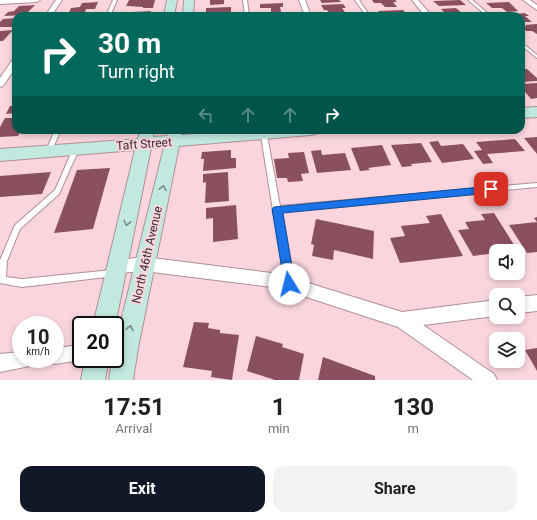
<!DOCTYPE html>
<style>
:root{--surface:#fff;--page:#f2f2f2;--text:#202124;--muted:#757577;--accent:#111827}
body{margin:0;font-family:Roboto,sans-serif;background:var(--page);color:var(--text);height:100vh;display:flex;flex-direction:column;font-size:15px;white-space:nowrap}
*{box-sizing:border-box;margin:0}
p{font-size:13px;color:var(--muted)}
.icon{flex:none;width:22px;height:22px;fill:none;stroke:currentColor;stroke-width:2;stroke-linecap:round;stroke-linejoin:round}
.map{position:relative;height:380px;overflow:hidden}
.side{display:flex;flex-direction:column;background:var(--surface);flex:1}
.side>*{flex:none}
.hud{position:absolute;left:12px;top:12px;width:513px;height:122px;border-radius:12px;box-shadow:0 2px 6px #0003;background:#00695c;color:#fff;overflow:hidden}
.fabs{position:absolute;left:489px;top:244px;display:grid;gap:8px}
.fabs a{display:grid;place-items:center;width:36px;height:36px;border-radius:8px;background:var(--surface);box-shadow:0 2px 6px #0003;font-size:20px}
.speed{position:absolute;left:12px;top:316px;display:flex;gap:8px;font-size:20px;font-weight:700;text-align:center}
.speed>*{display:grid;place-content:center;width:52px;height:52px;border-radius:50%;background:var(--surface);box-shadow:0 2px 6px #0003;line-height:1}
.speed small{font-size:10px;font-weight:400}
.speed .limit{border:2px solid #111;border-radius:6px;background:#fff;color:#111}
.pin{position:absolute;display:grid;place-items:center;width:34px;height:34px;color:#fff;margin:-17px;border-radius:8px;box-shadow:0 2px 6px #0006}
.me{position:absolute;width:44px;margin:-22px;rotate:351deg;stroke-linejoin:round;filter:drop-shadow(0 0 3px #0008)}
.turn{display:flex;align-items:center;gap:14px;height:84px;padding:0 20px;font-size:18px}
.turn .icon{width:52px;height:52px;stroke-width:2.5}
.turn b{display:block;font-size:28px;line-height:34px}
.lanes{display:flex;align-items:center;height:38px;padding:0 20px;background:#0003;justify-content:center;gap:20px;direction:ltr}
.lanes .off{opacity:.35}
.eta{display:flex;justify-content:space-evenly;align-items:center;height:68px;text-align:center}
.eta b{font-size:24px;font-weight:700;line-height:28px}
.cta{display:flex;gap:8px;margin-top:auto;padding:8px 20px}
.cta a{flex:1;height:46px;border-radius:12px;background:var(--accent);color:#fff;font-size:16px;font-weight:700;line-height:46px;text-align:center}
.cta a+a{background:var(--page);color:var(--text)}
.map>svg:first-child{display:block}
.building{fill:#8b5060}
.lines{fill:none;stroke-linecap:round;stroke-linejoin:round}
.lane-casing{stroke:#b18f97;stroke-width:2}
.street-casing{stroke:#b18f97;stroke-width:2}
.secondary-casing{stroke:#b18f97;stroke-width:2}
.lane{fill:#fff;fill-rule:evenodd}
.street{fill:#fff;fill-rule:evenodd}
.secondary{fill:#c1e9e0;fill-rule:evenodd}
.oneway{stroke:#7e8a88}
.route{fill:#1a73e8;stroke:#114b97}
.labels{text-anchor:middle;stroke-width:4;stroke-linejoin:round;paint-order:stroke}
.street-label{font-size:12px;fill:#3a2c30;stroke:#fad5dd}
</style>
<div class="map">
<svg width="537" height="380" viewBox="0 0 537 380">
<rect width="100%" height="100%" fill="#fad5dd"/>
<g class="building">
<polygon points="129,0 155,0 153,8 143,8 143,7 126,6"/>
<polygon points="210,0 224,0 224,4 210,5"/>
<polygon points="320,0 339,0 341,2 322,3"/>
<polygon points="372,0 395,0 397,2 393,2 397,7 385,7 381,3 374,3"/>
<polygon points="460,0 466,5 439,6 433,1"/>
<polygon points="98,2 95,9 86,9 85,12 69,13 71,8 80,7 82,3"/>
<polygon points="509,2 518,11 507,12 502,8 492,8 486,3"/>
<polygon points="283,3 283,7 280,7 281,12 271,12 271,8 260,8 260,4"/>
<polygon points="343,4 346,8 342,8 345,12 329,13 327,10 324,10 321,5"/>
<polygon points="35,5 25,15 4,16 8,12 14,11 19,6"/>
<polygon points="231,7 231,15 206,16 206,8"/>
<polygon points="456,8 464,15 448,16 441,9"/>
<polygon points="403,10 406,13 402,14 404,16 381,15 378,11"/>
<polygon points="151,11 148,16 131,16 132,12"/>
<polygon points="525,13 529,16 525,16 532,22 521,22 521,16 498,16"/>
<polygon points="16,18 16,22 12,27 0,27 0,22 3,19"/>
<polygon points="537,24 537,34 532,31 526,31 521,27 527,26 525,25"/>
<polygon points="13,30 3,41 0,41 0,31"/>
<polygon points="521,69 527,69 537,78 537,81 521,82"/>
<polygon points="537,83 537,98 531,99 521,87 521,84"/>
<polygon points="16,102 16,113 6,114 10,106 13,106"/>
<polygon points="5,118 16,118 16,130 21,130 18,136 0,137 0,127"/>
<polygon points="537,137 537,154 524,138"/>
<polygon points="515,139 525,151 487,154 493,163 483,164 474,151 482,150 476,142"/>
<polygon points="438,141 441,146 463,144 474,159 442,163 429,142"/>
<polygon points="421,143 432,162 411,164 412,166 402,167 391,145"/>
<polygon points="382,145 391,165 368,168 370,170 360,171 351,148"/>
<polygon points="231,150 231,158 236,158 236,168 203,171 204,159 201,159 202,152"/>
<polygon points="321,150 322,155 345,153 351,170 317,173 311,151"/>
<polygon points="304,152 309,173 301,174 303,181 288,182 287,178 277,178 274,159 289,158 288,153"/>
<polygon points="110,168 93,229 54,233 77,170"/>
<polygon points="51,172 42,194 0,197 0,176"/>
<polygon points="228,172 229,201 205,203 206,182 203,183 203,174"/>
<polygon points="236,205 238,239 213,242 213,218 206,219 206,208"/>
<polygon points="494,213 518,251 522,256 518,256 518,251 496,251 496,253 473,256 458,230 469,229 465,222 485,220 481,214"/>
<polygon points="441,214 463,256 400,263 390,238 405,236 401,226 430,223 426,216"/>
<polygon points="537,217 537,252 527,253 509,225 537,222 534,218"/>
<polygon points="316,219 374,231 373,259 334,250 333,260 312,256 314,245 311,244"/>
<polygon points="194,322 209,323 208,328 220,330 220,333 239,335 232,380 211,377 212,371 183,367"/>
<polygon points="256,336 283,344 282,347 304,354 299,380 275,380 247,371"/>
<polygon points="537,348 537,371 525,350"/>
<polygon points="323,357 375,376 375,380 318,380"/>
</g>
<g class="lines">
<defs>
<g id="lane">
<polygon points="113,0 117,0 110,16 106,16"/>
<polygon points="243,0 247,0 249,16 245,16"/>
<polygon points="355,0 359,0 370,16 366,16"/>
<polygon points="468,0 472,0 491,16 487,16"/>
<polygon points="521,42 537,55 537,58 521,45"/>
<polygon points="55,130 61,130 51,152 47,152 46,151"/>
<polygon points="260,130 266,130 280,206 537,183 537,187 281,211 293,284 292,287 289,288 286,287 285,284"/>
<polygon points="76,147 79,149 59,194 20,229 7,261 6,277 22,279 112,270 115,272 116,274 115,276 22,287 0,283 0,260 15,225 55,190 73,149"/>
</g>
<g id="street">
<polygon points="0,0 40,0 37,2 0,4"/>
<polygon points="56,0 62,0 51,16 45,16"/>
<polygon points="299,0 305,0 311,16 305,16"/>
<polygon points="412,0 418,0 432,16 425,16"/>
<polygon points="523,0 530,0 537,5 537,10"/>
<polygon points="13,59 16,59 16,67 3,86 0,87 0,78"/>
<polygon points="144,257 279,274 402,312 496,300 496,316 423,325 494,374 497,380 473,380 398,327 279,288 144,271 117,273 112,271 110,266 112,261"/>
<polygon points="537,295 537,311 518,313 518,297"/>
<polygon points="81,345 81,359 87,359 55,364 49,362 48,359 55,359 55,348"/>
<polygon points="21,352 21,359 37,359 35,365 0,372 0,354"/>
</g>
<g id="secondary">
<polygon points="167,0 177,0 174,16 164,16"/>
<polygon points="184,0 194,0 193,16 183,16"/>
<polygon points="537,107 537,117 521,118 521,108"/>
<polygon points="140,130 154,130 153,137 167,136 169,130 181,130 182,135 247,130 318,130 316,134 311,135 179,146 138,348 133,380 109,380 112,359 115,359 115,345 164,147 151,148 115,326 93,325 135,150 0,161 0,149 138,139"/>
<polygon points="85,359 109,359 105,380 81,380"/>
</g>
</defs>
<use href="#lane" class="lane-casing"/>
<use href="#street" class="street-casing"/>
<use href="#secondary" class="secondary-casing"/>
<use href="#lane" class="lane"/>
<use href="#street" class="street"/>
<use href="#secondary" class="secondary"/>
</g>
<defs><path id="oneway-chevron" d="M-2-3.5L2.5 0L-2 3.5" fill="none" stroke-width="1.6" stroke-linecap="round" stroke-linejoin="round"/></defs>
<g class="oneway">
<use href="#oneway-chevron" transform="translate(163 188) rotate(-78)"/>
<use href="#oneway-chevron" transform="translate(127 223) rotate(103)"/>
<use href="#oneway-chevron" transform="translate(130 328) rotate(-78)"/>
</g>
<polygon class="route" points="491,186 496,189 491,193 283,213 295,284 293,288 289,289 285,288 272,209 274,207"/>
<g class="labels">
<g class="street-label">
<text transform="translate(144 144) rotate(-4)" y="4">Taft Street</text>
<text transform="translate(147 255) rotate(-77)" y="4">North 46th Avenue</text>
</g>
</g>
</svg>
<div class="fabs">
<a><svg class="icon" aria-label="sound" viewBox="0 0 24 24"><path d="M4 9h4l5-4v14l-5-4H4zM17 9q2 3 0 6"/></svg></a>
<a><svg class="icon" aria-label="search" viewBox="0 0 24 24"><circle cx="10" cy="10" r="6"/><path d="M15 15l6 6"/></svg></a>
<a><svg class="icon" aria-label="layers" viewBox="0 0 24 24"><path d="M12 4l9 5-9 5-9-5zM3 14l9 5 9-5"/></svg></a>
</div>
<div class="speed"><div>10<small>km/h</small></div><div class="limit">20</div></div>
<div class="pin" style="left:491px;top:189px;background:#d93025"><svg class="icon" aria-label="arrive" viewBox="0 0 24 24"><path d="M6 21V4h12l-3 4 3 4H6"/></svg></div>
<svg class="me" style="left:289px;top:284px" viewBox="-20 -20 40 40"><circle r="19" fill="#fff"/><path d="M0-13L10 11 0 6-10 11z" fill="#1a73e8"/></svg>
<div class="hud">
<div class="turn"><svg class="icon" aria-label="right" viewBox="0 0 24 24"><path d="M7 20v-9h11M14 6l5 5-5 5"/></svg><div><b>30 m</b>Turn right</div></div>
<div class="lanes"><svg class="icon off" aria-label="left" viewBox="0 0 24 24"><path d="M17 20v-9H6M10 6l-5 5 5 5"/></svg><svg class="icon off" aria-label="ahead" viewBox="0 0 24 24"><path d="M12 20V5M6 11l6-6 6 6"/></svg><svg class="icon off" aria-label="ahead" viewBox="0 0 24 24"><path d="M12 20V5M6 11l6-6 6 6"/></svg><svg class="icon" aria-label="right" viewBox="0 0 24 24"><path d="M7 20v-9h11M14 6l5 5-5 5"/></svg></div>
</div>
</div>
<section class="side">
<div class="eta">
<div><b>17:51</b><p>Arrival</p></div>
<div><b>1</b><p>min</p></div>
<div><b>130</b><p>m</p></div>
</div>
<div class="cta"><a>Exit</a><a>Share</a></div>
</section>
